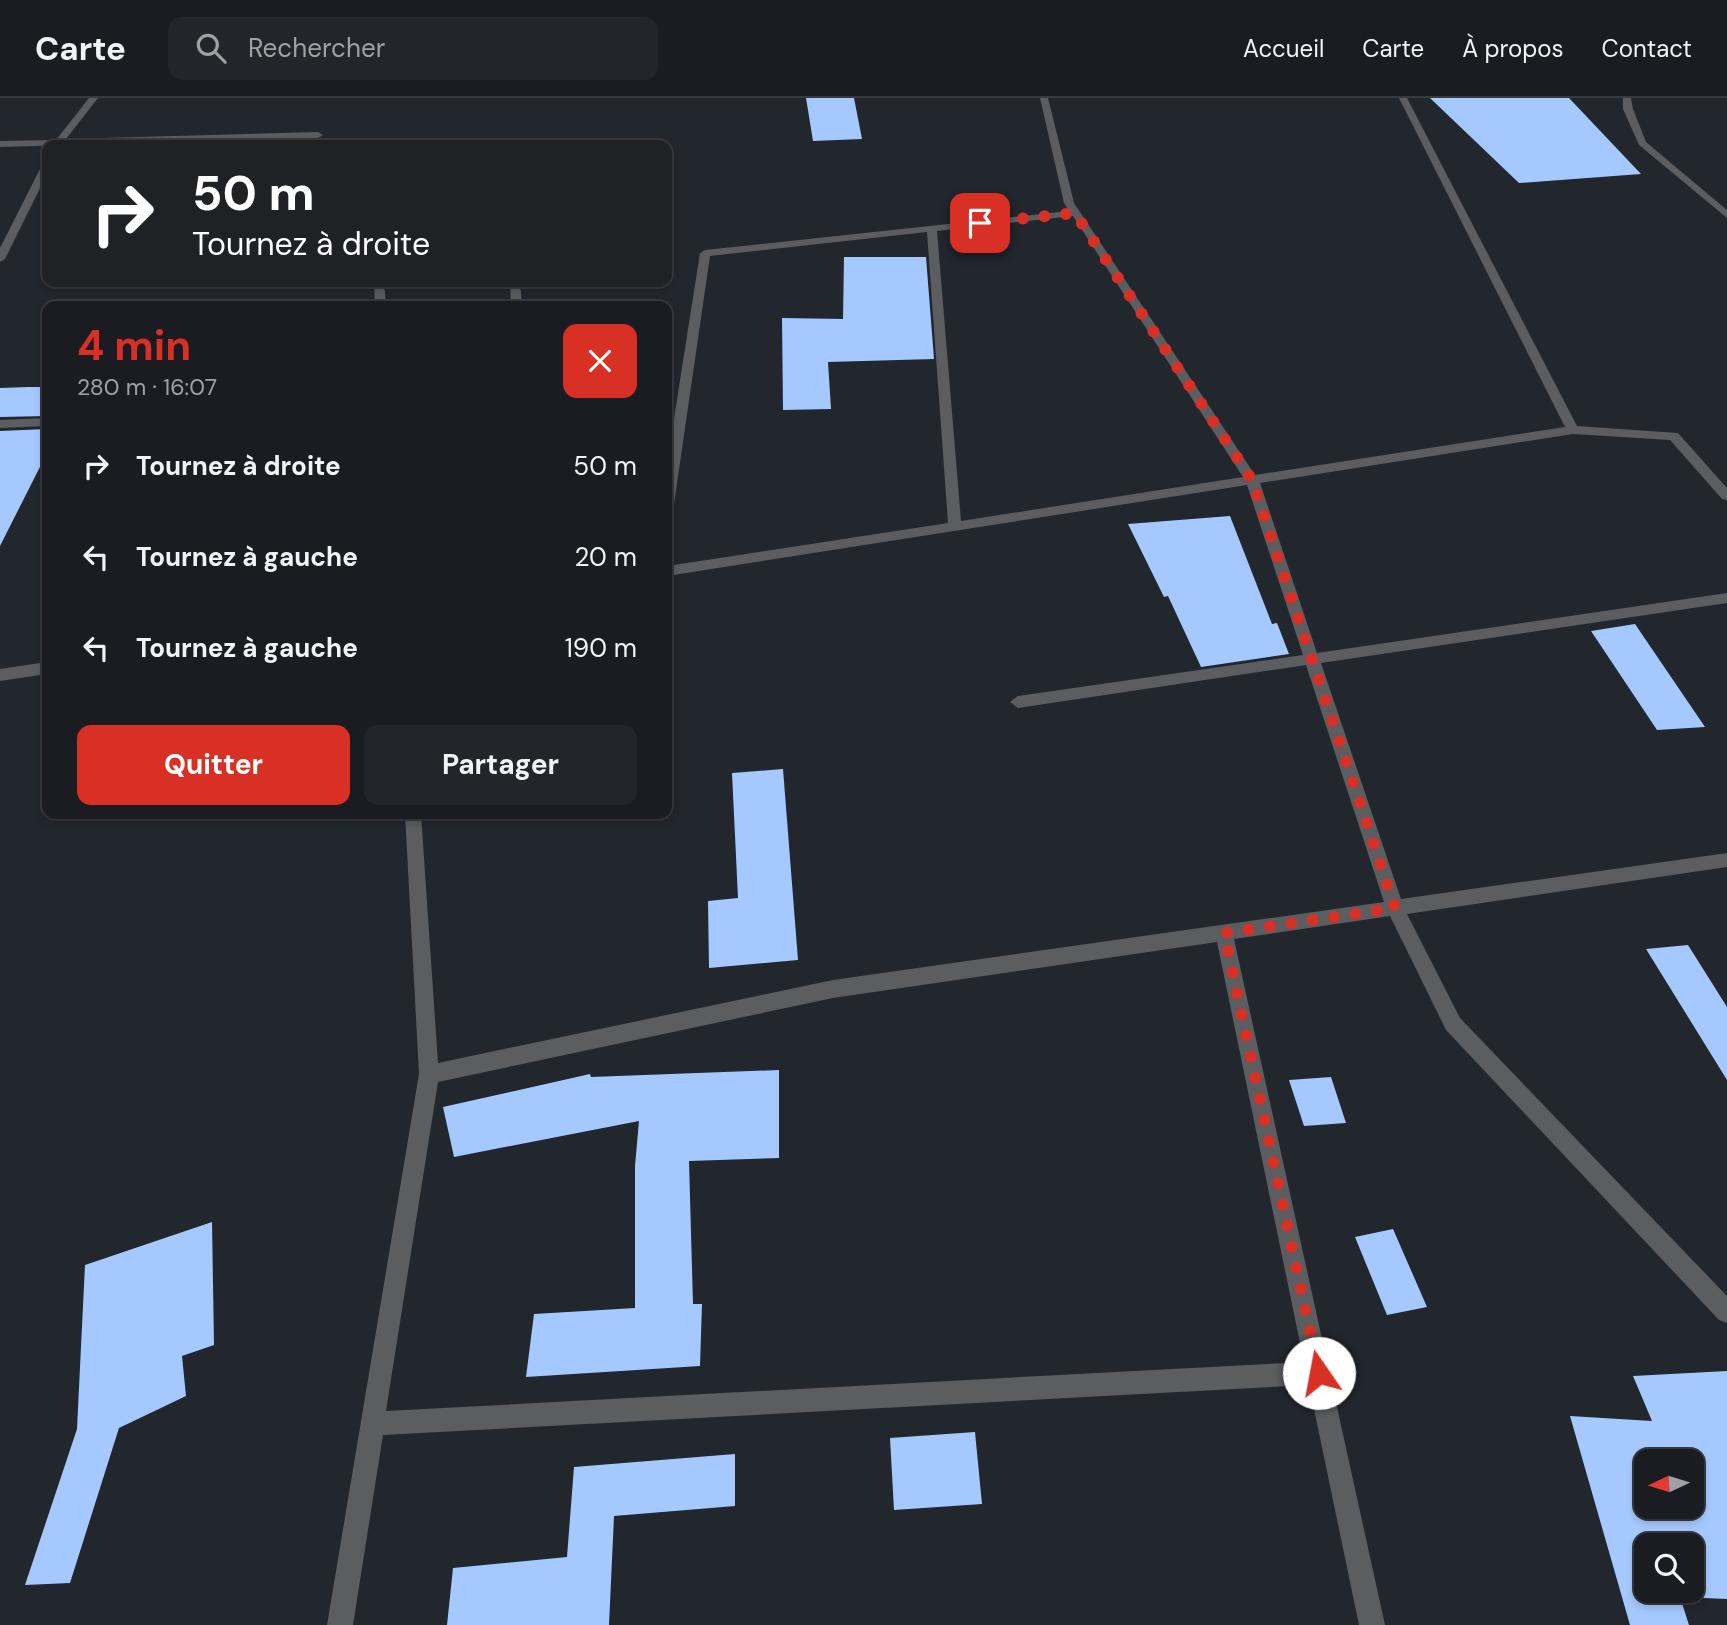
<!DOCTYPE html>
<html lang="fr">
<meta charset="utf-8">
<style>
:root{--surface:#1a1c22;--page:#23252a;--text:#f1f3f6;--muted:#9fa1a5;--line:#383a40;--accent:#d93025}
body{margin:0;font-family:"DM Sans",sans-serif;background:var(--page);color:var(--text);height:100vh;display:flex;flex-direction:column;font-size:26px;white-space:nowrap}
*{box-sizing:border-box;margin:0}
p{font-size:23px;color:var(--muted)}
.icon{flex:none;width:38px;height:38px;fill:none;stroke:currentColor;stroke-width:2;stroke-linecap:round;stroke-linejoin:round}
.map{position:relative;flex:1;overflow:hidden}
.sheet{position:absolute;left:42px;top:203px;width:630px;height:518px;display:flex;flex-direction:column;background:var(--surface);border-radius:14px;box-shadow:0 4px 10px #0003,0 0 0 2px var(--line)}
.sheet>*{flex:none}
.hud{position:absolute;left:42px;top:42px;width:630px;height:147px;border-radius:14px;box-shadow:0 4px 10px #0003,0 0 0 2px var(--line);background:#202124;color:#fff;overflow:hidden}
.needle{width:46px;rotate:266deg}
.fabs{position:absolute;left:1634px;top:1351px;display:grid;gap:14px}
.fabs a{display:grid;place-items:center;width:70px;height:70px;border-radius:14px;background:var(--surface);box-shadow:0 4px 10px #0003,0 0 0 2px var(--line);font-size:35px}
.pin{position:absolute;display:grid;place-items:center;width:60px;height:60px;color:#fff;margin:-30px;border-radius:14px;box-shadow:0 4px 10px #0006}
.me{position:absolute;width:77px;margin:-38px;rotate:348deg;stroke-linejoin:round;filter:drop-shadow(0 0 5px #0008)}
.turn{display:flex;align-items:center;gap:24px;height:147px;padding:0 35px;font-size:32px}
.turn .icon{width:91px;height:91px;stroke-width:2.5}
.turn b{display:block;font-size:49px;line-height:60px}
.round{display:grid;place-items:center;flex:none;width:74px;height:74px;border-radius:14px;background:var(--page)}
.head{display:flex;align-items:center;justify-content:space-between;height:119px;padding:0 35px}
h1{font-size:42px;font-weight:700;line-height:52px;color:var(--accent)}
.action{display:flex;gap:14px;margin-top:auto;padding:14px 35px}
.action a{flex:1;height:80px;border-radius:14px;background:var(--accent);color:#fff;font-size:28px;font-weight:700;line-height:80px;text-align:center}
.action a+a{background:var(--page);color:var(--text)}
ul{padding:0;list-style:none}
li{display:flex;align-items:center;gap:21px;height:91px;padding:0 35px}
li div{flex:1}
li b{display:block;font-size:26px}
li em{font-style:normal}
header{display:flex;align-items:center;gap:42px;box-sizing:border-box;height:98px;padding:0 35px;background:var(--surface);border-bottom:2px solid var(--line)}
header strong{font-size:33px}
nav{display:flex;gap:38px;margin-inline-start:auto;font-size:24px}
.search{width:490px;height:63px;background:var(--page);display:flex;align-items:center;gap:18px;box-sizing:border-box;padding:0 24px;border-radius:14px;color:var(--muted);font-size:26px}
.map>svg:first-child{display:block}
.building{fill:#a5c9ff;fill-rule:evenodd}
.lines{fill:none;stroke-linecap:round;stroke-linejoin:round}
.street{fill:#5b5d61;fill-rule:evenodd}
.route{stroke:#d93025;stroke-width:12;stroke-dasharray:0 21.6}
</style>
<header>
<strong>Carte</strong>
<div class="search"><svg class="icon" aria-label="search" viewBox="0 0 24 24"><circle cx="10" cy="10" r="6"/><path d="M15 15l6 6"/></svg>Rechercher</div>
<nav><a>Accueil</a><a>Carte</a><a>À propos</a><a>Contact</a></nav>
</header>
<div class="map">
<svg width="1727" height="1527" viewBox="0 0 1727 1527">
<rect width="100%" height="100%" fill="#22262d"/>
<g class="building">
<polygon points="806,0 854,0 862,41 813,43"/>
<polygon points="1430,0 1569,0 1641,76 1519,85"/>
<polygon points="844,159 926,159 934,261 828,264 831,311 783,312 782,220 843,221"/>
<polygon points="28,289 47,289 47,318 0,319 0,290"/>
<polygon points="47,331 47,355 0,448 0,333"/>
<polygon points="1230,418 1272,526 1277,525 1289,556 1201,569 1168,498 1164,499 1128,426"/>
<polygon points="1635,526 1705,629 1657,632 1591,533"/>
<polygon points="783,671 798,862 709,870 708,803 738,800 732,675"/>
<polygon points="1688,847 1727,909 1727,982 1646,851"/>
<polygon points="779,972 779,1060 689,1063 693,1206 702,1206 700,1268 526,1279 534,1216 635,1210 635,1068 639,1023 454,1059 443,1009 590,976 591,979"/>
<polygon points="1331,979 1346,1025 1304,1028 1289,982"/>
<polygon points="212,1124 214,1247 182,1258 186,1298 119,1330 70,1485 25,1487 77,1331 85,1167"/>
<polygon points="1393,1131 1427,1209 1387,1217 1355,1139"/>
<path d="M1727,1273V1501L1680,1499L1689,1527H1630L1570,1318L1652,1323L1633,1278ZM1647,1363H1692V1409H1647ZM1647,1447H1692V1493H1647Z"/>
<polygon points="975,1334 982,1406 894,1412 890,1340"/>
<polygon points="735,1356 735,1408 614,1418 609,1527 447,1527 453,1470 567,1459 574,1369"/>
</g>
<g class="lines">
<g class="street">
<polygon points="89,0 98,0 66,41 318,34 323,37 318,40 0,49 0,43 56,42"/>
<path d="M1040,0H1048L1074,105L1255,377L1565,329L1399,0H1407L1577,328L1678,335L1727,390V402L1722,401L1670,342L1573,336L1260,385L1317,555L1727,495V505L1321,565L1401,801L1727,755V769L1407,816L1460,920L1727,1198V1225L1719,1222L1446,932L1390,818L1234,841L1385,1527H1359L1309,1287L383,1337L353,1527H327L419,976L405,716H421L438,965L833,882L1384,804L1306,567L1018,610L1010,604L1018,598L1303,557L1247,387L667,478V468L948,425L927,134L710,158L674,406L667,410V365L700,155L705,152L1069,113L1064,105ZM1073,118L1243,379L961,423L937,133ZM1217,844L1304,1264L386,1313L438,984L833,900Z"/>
<polygon points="1623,0 1631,0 1633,11 1646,44 1727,112 1727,120 1639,47 1623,11"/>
<polygon points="47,64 47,76 5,161 0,164 0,150 42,67"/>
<polygon points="374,184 384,184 386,208 375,208"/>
<polygon points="510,184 520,184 522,208 511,208"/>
<polygon points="47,320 47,328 0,330 0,322"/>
<polygon points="47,564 47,576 0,583 0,571"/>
</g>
</g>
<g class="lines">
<polyline class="route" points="980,125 1075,115 1252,382 1395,810 1224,835 1319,1275"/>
</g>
</svg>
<div class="fabs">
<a><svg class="needle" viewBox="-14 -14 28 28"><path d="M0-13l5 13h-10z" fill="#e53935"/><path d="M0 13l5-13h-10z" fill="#9fa1a5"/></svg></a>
<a><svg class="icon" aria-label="search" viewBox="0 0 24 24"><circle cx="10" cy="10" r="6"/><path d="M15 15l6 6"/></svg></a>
</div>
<div class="pin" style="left:980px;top:125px;background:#d93025"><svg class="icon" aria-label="arrive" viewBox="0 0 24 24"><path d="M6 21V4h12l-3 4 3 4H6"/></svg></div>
<svg class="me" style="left:1319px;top:1275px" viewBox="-20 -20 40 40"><circle r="19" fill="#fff"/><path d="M0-13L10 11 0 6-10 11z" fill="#d93025"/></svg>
<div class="hud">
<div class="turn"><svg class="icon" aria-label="right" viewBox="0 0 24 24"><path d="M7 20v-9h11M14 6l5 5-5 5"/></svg><div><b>50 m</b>Tournez à droite</div></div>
</div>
<section class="sheet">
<div class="head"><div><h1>4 min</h1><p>280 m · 16:07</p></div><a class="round" style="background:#d93025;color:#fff"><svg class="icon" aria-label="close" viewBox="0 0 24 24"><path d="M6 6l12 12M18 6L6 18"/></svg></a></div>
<ul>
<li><svg class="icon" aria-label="right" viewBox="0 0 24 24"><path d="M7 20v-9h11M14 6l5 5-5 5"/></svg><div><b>Tournez à droite</b></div><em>50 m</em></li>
<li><svg class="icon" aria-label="left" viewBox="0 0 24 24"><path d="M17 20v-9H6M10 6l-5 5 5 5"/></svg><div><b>Tournez à gauche</b></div><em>20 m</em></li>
<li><svg class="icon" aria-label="left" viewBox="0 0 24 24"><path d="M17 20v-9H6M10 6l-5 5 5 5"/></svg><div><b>Tournez à gauche</b></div><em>190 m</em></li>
</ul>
<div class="action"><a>Quitter</a><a>Partager</a></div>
</section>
</div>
